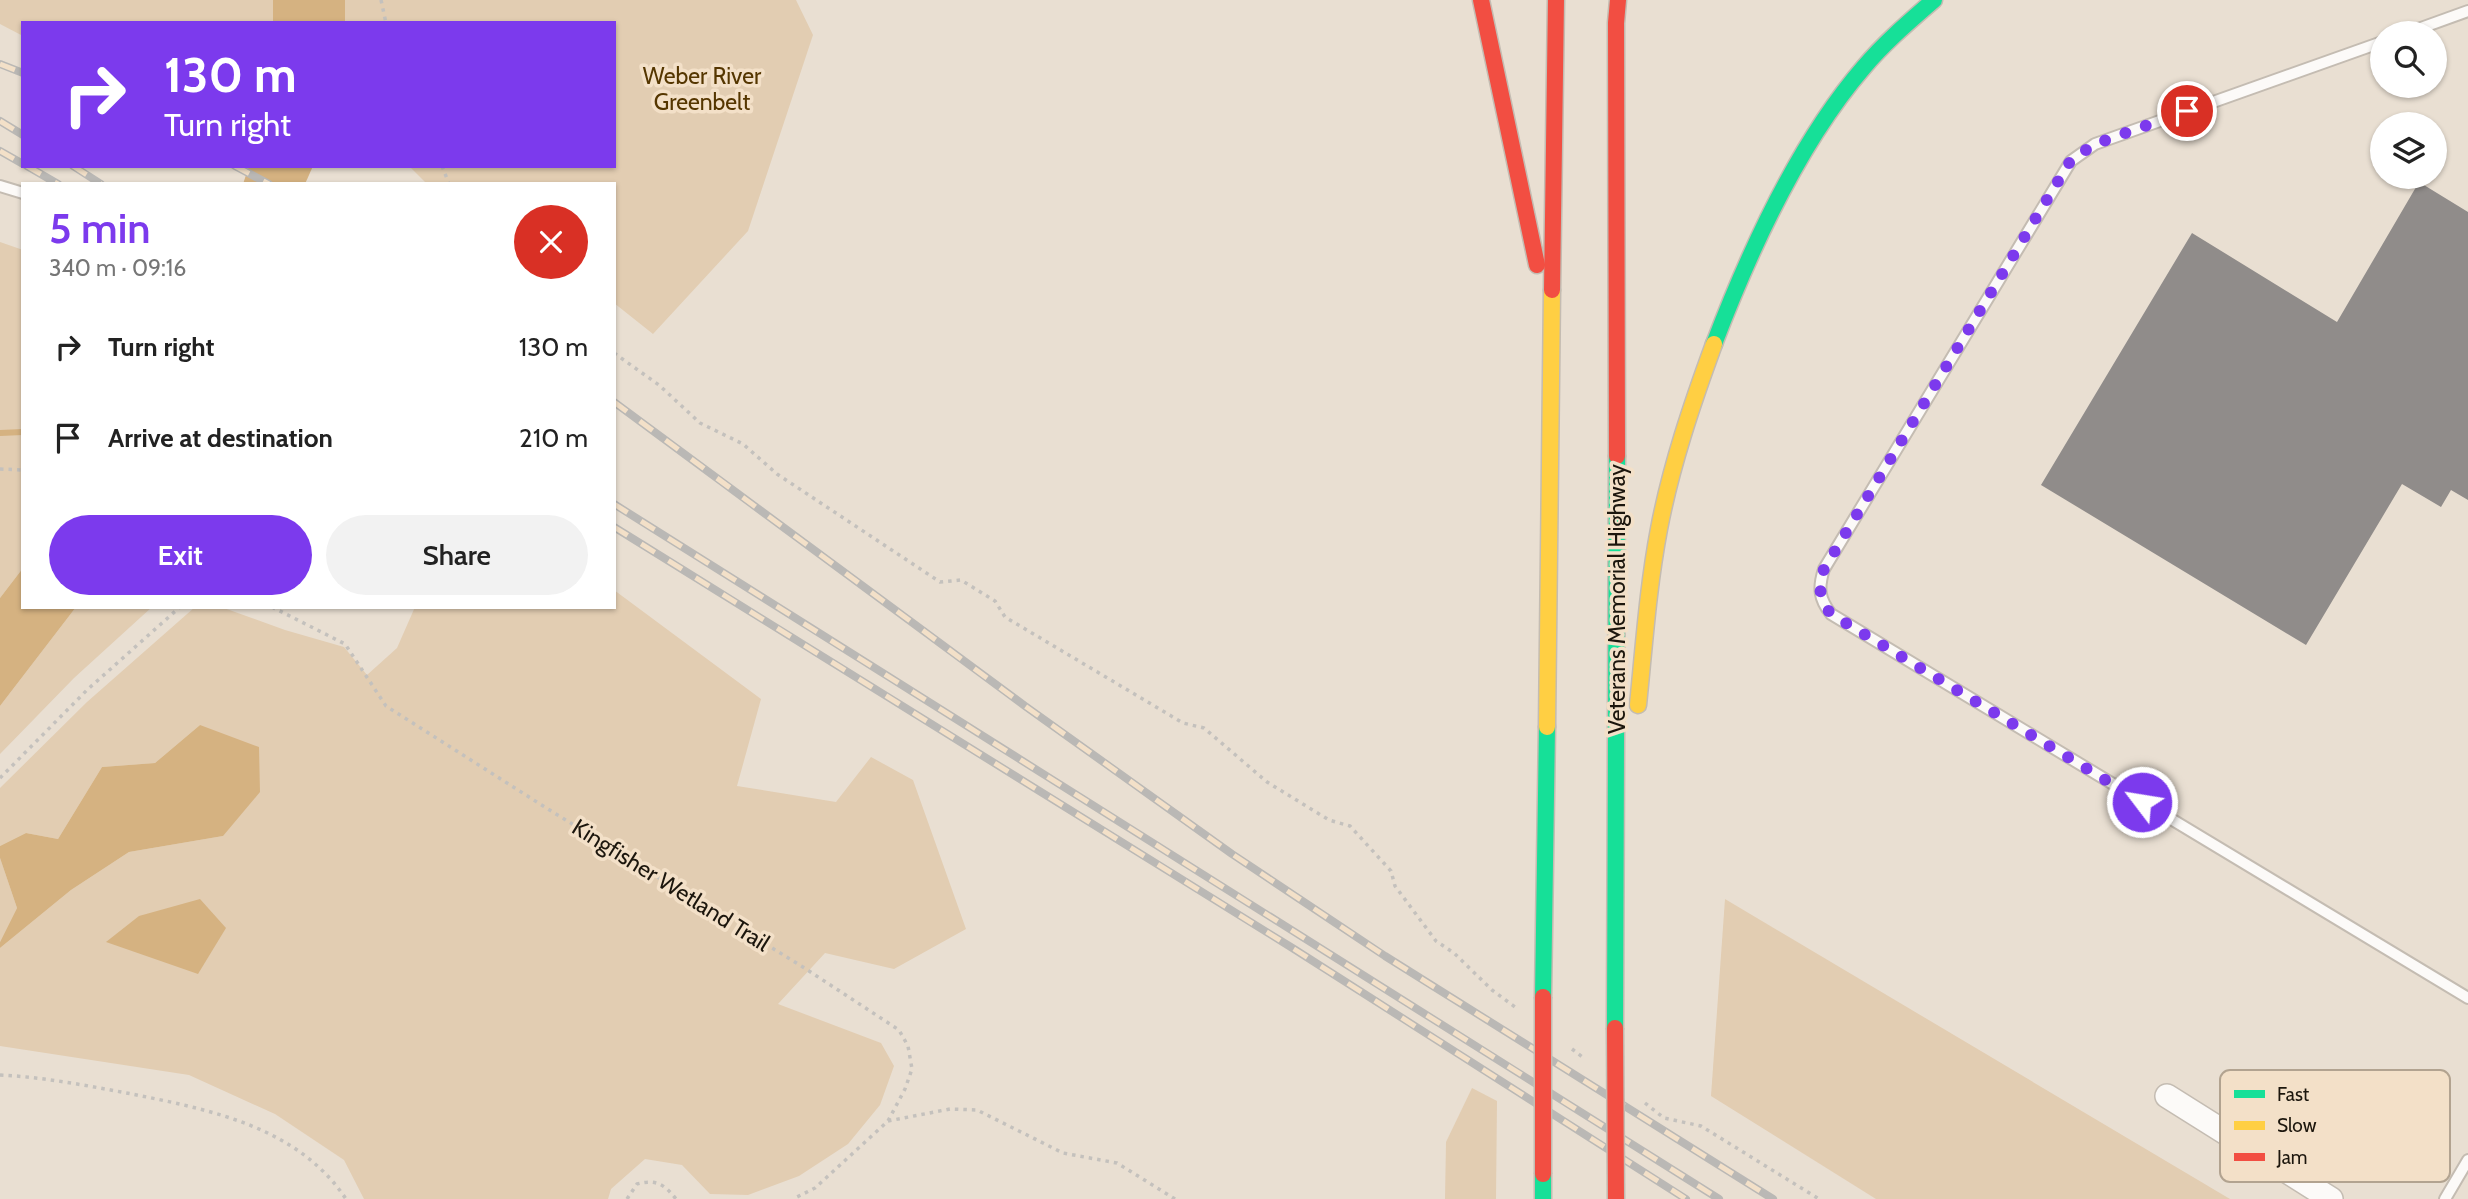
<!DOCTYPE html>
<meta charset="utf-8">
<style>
:root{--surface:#fff;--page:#f2f2f2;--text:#222;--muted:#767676;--accent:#7c3aed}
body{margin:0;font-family:Cabin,sans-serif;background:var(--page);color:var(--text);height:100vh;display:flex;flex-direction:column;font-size:26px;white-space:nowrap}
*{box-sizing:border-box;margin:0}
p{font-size:23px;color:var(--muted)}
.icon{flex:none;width:38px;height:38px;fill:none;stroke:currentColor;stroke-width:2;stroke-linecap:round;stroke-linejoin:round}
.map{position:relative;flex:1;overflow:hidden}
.sheet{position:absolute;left:21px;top:182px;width:595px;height:427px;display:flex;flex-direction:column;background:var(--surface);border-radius:0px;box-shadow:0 2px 5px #0004}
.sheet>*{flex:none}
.guide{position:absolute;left:21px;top:21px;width:595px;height:147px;border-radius:0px;box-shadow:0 2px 5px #0004;background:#7c3aed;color:#fff;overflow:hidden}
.buttons{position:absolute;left:2370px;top:21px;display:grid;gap:14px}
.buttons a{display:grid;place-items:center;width:77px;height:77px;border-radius:50%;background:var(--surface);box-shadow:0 2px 5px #0004;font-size:35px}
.pin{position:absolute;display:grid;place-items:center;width:60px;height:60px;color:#fff;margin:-30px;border:4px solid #fff;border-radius:50%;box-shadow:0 2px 7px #0007}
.me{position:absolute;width:77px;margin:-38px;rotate:301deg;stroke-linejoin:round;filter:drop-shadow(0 0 5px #0008)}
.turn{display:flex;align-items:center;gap:24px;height:147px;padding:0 28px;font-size:32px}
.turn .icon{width:91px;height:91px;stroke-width:2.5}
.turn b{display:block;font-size:49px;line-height:60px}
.round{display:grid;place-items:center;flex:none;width:74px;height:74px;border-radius:37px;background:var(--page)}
.overview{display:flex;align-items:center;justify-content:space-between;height:119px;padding:0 28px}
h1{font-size:42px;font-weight:600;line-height:52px;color:var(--accent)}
.primary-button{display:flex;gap:14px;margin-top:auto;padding:14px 28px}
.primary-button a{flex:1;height:80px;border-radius:42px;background:var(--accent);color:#fff;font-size:28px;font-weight:600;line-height:80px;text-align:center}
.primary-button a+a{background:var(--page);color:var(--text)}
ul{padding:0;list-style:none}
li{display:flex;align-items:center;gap:21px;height:91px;padding:0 28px}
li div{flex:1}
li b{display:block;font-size:26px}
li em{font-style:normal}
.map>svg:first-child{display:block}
.green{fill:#e2cdb2}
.water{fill:#d5b281}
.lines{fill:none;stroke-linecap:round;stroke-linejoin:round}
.stream{stroke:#d5b281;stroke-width:6}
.building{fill:#908c8a}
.lane-casing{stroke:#c4bcb2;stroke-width:14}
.street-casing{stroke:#c4bcb2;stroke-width:26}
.fast-casing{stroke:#c4bcb2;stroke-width:19}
.slow-casing{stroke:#c4bcb2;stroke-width:19}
.jam-casing{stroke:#c4bcb2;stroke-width:19}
.path{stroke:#c4c1bd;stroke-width:3.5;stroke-dasharray:3.5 5;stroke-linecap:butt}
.lane{stroke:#fcfaf8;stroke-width:10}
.street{stroke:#fcfaf8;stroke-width:23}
.fast{stroke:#16e098;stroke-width:16}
.slow{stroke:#ffcf43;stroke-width:16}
.jam{stroke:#f24e42;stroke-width:16}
.rail-casing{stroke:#bab8b5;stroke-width:8}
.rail{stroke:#f3e0c8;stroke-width:5;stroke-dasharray:16;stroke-linecap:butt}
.jam-bridge-casing{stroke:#c4bcb2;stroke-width:19;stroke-linecap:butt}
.jam-bridge{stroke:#f24e42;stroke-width:16}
.route{stroke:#7c3aed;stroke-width:12;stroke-dasharray:0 21.6}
.labels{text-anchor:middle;stroke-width:7;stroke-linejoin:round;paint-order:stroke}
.park-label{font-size:23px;fill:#553600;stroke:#f3e0c8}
.street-label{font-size:23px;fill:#1c160d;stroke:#f3e0c8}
.key{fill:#f3e0c8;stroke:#b2a390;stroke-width:2}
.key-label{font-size:19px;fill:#1c160d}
</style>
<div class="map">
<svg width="2468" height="1199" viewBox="0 0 2468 1199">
<rect width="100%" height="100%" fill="#e9dfd2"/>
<g class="green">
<polygon points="0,0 273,0 273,23 23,23 23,36 0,24"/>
<polygon points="345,0 796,0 813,35 748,231 653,334 614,303 614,184 427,184 409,166 614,166 614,23 345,23"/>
<polygon points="0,242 23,250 23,568 0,598"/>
<polygon points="614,590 761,699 737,786 836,802 871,757 913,780 966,929 894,969 825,953 778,1004 881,1043 894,1066 880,1105 848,1144 799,1176 748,1195 710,1194 682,1165 645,1159 611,1189 608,1199 364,1199 344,1160 275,1114 189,1075 0,1046 0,948 71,890 129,852 223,836 200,725 155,763 102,767 58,839 26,833 0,846 0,788 87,702 195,607 221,607 285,630 344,647 367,675 397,648 415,607 614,607"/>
<polygon points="76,607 152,607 74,678 0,754 0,706"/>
<polygon points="0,858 17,908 0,942"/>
<polygon points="1725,899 2230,1199 1876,1199 1711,1096"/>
<polygon points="1472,1088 1497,1101 1496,1199 1445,1199 1446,1142"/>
</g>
<g class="water">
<rect x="273" y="0" width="72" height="23"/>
<polygon points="249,166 313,166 305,184 243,184"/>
<polygon points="23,568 23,607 76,607 0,706 0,598"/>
<polygon points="200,725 259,747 260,792 223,836 129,852 71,890 0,948 0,942 17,908 0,858 0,846 26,833 58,839 102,767 155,763"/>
<polygon points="200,899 226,928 198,974 106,942 139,916"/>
</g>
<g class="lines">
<polyline class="stream" points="0,433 23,432"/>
</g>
<polygon class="building" points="2419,182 2468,212 2468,500 2451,490 2441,507 2402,484 2306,645 2041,485 2192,233 2337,322"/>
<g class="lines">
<defs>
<g id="lane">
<polyline points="2407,33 2468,11"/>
<path d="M2382,42L2095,144L2071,161L1824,569C1818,588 1819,599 1831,614L2468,998"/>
<polyline points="0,186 23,193"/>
<polyline points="2445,1199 2468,1160"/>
</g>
<polyline id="street" points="2167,1096 2331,1199"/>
<g id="fast">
<path d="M1714,344C1749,252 1800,141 1864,67C1885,42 1910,21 1934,0"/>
<polyline points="1543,997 1547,727"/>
<polyline points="1615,1028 1617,456"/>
<polyline points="1543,1174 1543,1199"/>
</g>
<g id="slow">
<path d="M1638,705C1644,646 1648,587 1659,529C1671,466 1692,404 1714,344"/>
<polyline points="1547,727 1552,290"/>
</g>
<g id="jam">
<polyline points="1481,0 1537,265"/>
<polyline points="1552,290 1556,0"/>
<polyline points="1617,456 1616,23 1618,0"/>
</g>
</defs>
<use href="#lane" class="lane-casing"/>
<use href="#street" class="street-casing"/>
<use href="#fast" class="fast-casing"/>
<use href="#slow" class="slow-casing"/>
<use href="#jam" class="jam-casing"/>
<g class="path">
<polyline points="381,0 386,23"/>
<polyline points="442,166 449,184"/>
<polyline points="614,353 659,385 700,423 743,444 777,474 940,582 961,580 995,601 1005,617 1183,723 1204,728 1267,782 1329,820 1350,826 1391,871 1395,886 1436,941 1454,953 1492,990 1515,1007"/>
<polyline points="0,469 23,470"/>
<polyline points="272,607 345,644 386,706 540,804 806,969 899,1030 908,1046 912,1069 905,1089 888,1121 815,1188 793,1199"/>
<polyline points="0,778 87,690 180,607"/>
<polyline points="1572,1049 1585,1059"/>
<path d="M0,1075C44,1077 89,1086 132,1094C211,1110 298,1127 346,1199"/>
<polyline points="1645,1103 1664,1118 1701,1126 1819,1199"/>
<polyline points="888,1121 950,1109 977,1110 1063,1153 1117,1163 1175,1199"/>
<path d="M627,1199L637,1184C656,1179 664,1184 676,1199"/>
</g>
<use href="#lane" class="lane"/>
<use href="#street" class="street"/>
<use href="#fast" class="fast"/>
<use href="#slow" class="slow"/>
<use href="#jam" class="jam"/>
<defs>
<g id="rail">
<polyline points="0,64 23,73"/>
<polyline points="0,121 23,135"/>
<polyline points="0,151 23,164"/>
<polyline points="27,166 58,184"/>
<polyline points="73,166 101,184"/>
<polyline points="235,166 269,184"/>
<polyline points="614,402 1025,706 1232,854 1385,956 1773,1199"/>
<polyline points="614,504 1719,1199"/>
<polyline points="614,527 1294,949 1686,1199"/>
</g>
</defs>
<use href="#rail" class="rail-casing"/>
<use href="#rail" class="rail"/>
<defs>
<g id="jam-bridge">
<polyline points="1543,997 1543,1174"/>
<polyline points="1615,1028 1616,1199"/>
</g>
</defs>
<use href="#jam-bridge" class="jam-bridge-casing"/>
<use href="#jam-bridge" class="jam-bridge"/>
</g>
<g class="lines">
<path class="route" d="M2142,802L1831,614C1819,599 1818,588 1824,569L2071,160L2095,144L2187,111"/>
</g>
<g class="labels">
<g class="park-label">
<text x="702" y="84">Weber River<tspan x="702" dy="26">Greenbelt</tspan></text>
</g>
<g class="street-label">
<text transform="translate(1617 599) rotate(-90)" y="8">Veterans Memorial Highway</text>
<text transform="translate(671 885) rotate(32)" y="8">Kingfisher Wetland Trail</text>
</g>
</g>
<rect x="2220" y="1070" width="230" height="112" rx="10" class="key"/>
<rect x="2234" y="1090" width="31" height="8" fill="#16e098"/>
<rect x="2234" y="1121" width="31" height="9" fill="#ffcf43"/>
<rect x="2234" y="1153" width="31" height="8" fill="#f24e42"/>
<g class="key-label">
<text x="2277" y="1101">Fast</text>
<text x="2277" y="1132">Slow</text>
<text x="2277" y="1164">Jam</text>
</g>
</svg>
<div class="buttons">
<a><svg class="icon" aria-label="search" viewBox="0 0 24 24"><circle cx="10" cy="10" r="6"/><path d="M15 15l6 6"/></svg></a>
<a><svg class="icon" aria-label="layers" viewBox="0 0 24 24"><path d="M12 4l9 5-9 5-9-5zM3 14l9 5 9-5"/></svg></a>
</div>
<div class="pin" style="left:2187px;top:111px;background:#d93025"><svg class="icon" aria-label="arrive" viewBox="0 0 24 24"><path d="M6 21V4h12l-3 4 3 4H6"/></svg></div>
<svg class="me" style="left:2142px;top:802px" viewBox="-20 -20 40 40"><circle r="17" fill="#7c3aed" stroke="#fff" stroke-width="3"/><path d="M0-11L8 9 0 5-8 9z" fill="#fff"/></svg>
<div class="guide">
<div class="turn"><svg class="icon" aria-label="right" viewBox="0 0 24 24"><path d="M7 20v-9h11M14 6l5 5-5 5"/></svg><div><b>130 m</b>Turn right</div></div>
</div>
<section class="sheet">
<div class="overview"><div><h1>5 min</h1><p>340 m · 09:16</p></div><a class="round" style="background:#d93025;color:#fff"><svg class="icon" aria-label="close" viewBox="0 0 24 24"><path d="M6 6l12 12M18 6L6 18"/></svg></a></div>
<ul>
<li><svg class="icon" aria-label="right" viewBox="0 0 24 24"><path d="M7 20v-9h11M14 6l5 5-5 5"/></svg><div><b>Turn right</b></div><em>130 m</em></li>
<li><svg class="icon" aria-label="arrive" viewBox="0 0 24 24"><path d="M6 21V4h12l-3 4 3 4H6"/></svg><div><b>Arrive at destination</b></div><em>210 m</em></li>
</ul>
<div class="primary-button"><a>Exit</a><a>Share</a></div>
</section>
</div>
